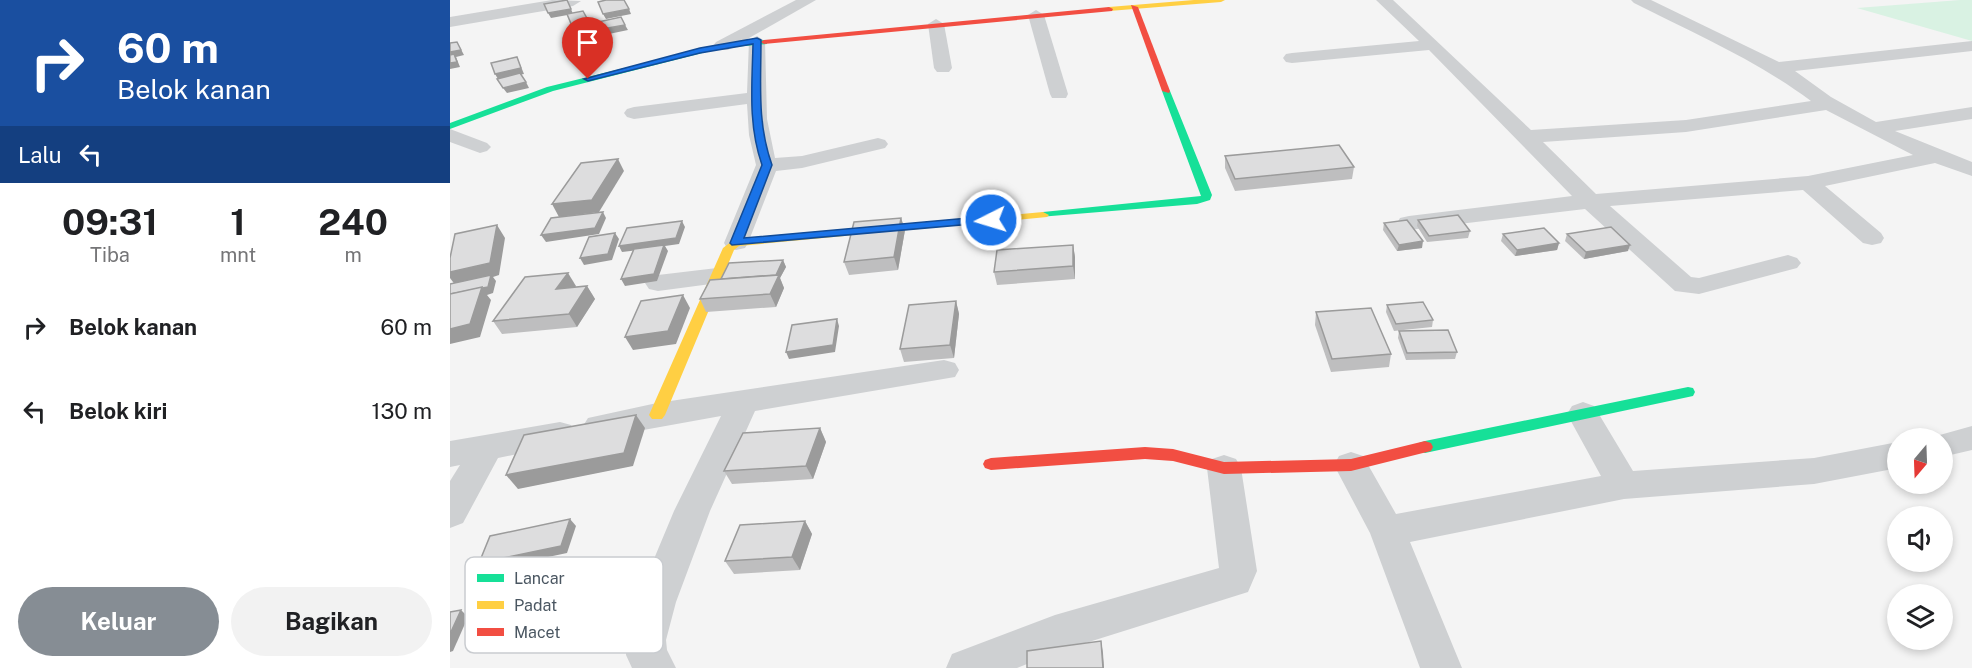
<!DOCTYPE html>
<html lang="id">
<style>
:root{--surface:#fff;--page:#f2f2f2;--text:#202124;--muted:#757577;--accent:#868d94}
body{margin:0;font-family:"Public Sans",sans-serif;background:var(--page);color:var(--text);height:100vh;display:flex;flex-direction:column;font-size:22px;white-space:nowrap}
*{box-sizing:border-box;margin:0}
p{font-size:20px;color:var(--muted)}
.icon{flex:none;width:33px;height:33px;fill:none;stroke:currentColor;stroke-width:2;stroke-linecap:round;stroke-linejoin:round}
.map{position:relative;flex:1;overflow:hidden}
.drawer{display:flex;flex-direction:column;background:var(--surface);width:450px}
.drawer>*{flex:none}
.top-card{background:#1a4fa0;color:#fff;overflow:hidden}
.needle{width:39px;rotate:199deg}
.buttons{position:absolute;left:1437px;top:428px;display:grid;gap:12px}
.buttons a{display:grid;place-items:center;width:66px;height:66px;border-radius:50%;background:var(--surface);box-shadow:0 3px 9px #0003;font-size:30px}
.pin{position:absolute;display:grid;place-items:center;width:51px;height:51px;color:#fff;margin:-62px -26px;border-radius:50% 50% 50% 0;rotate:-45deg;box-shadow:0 0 6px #0007}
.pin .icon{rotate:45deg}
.me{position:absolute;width:66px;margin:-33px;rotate:265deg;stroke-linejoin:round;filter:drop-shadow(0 0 4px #0008)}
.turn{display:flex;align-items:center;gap:21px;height:126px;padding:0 18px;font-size:27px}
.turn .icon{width:78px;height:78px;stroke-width:2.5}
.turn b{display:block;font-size:42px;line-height:51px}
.then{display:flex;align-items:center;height:57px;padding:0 18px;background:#0003;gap:12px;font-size:22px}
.eta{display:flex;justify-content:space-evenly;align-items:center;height:102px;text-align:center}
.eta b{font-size:36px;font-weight:700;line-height:42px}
.button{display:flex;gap:12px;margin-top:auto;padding:12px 18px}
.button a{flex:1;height:69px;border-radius:36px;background:var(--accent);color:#fff;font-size:24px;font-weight:700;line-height:69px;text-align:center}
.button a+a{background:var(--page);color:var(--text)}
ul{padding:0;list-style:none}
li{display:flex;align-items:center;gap:18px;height:84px;padding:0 18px}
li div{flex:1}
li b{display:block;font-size:22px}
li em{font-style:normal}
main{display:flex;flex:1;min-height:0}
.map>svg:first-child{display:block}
.green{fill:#d9f2e3}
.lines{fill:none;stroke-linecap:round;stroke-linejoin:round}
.street{fill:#ced0d2;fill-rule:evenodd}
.fast{fill:#16e098;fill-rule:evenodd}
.slow{fill:#ffcf43;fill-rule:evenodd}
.jam{fill:#f24e42;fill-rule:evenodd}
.wall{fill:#bebebf}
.shaded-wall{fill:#9b9b9b}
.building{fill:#ddddde;stroke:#9b9b9b;stroke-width:1.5}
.route{fill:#1a73e8;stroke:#114b97;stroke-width:1.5}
.key{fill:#fff;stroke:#c9ccd0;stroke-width:1.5}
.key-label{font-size:16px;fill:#4a5661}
</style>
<main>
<section class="drawer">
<div class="top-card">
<div class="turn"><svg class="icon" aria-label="right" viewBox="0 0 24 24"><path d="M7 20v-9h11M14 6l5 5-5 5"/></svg><div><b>60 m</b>Belok kanan</div></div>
<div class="then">Lalu<svg class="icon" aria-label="left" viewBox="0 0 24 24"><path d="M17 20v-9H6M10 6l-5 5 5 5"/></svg></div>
</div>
<div class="eta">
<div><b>09:31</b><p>Tiba</p></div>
<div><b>1</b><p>mnt</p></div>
<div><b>240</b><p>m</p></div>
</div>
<ul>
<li><svg class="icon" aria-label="right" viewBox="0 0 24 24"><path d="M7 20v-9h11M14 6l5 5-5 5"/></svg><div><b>Belok kanan</b></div><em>60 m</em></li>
<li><svg class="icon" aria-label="left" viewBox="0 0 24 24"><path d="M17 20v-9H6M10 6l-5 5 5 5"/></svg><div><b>Belok kiri</b></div><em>130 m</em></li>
</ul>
<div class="button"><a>Keluar</a><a>Bagikan</a></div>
</section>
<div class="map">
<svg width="1522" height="668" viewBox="0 0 1522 668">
<rect width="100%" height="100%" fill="#f4f4f4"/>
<polygon class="green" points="1522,0 1522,41 1407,8 1510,0"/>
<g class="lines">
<g class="street">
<polygon points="102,0 131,1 123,6 0,27 0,17"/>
<polygon points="346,0 366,0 278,50 266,50 263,46 266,42"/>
<path d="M926,0H943L1081,130L1236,120L1361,101C1306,60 1245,34 1184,3L1181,0H1201L1329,62L1522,41V51L1345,71L1381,97L1426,122L1522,107V119L1445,131L1522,162V176L1485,163L1375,186L1431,233L1434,238L1431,243L1422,245L1413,243L1353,190L1160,206L1241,277L1249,278L1338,255L1347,258L1351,263L1347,268L1249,294L1225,291L1135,209L959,230L950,228L947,223L950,218L959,216L1122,196L979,50L842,63L836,62L833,58L836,54L842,53L969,41ZM1376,110L1463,155L1358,176L1146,194L1093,142L1236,132Z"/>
<polygon points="586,10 594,15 618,94 616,98 602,98 600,94 578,15"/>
<polygon points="486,19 494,24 502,68 499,72 487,72 484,68 478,24"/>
<polygon points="307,36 315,41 317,119 325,158 352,156 428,138 435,140 438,144 435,148 352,168 326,171 298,243 295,248 286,250 277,248 274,243 306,165 299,135 297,104 184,119 177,117 174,113 177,109 184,107 297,93 299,41"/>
<polygon points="0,129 37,143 41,147 37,151 30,153 0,142"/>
<polygon points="267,268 276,270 280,276 276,282 208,291 199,289 195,283 199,277 208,275"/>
<polygon points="494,360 505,363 509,370 505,377 305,411 260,511 226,602 216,640 217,650 226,668 182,668 176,655 176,640 186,602 224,511 271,416 149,438 138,434 133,426 138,418 207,403"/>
<polygon points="1133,402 1144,406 1183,471 1364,458 1448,442 1448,468 1364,484 1174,499 960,542 1012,668 970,668 920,533 884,465 889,456 901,452 913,456 946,514 1151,476 1117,414 1122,406"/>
<polygon points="110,422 121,425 126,434 121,443 48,458 13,523 0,528 0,481 10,465 0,467 0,441"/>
<polygon points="1522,426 1522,450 1492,457 1492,438 1479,438"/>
<polygon points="774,455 786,459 791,468 807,571 798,592 607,652 567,668 496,668 502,654 605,615 769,568 757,468 762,459"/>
</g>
<g class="fast">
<polygon points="314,40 317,40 317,44 272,48 103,91 0,129 0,123 97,87 272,44"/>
<polygon points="716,88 720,91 762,195 760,200 747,204 589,217 587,215 593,212 751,196 712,91"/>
<polygon points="1238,387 1243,388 1245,392 1243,396 975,453 969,451 967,447 969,443 975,441"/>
</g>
<g class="slow">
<polygon points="744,0 775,0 771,2 659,11 655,9 659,7"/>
<polygon points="593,212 599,215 597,217 289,246 284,250 215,415 212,419 202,419 199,415 273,248 282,241"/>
</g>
<g class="jam">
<polygon points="681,5 688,7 720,91 719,93 712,91"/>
<polygon points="659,7 663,9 662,11 314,44 310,42 314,40"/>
<polygon points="975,441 981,443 983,447 981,451 901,471 774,474 723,461 695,459 541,470 535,468 533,464 535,460 541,458 695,447 723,449 774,462 901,459"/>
</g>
</g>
<g class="wall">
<polygon points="775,156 904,167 902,179 785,191 775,168"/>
<polygon points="451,218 455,230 448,270 399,275 394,262"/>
<polygon points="968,220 1020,231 1018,238 977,242 967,226"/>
<polygon points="934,223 972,248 947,251 933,230"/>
<polygon points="1053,234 1109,243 1107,250 1065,256 1051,241"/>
<polygon points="1117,234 1178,251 1134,259 1115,241"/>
<polygon points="623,245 625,257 625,279 547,285 544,272"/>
<polygon points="333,260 336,267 330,278 334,288 326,307 256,312 250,299"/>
<polygon points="126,286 125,288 137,286 145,299 127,327 52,334 43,321"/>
<polygon points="506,301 509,314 504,358 454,362 450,349"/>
<polygon points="937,305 983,320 982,327 944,331 936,312"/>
<polygon points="866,312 941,354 939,367 881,372 865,325"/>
<polygon points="949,331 1007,352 1005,359 956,360 948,338"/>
<polygon points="370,428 376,442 363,479 282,484 274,471"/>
<polygon points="355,521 362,534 350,570 284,574 275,561"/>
</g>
<g class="shaded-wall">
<polygon points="121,9 123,14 101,18 98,13"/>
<polygon points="179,9 181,14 156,19 153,14"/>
<polygon points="139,22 141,27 124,31 122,26"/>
<polygon points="175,25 178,30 154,35 152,29"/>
<polygon points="7,42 14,55 6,57 10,67 0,69 0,52"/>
<polygon points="67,57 74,74 48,79 45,74"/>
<polygon points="76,82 79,88 57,93 53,88"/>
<polygon points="168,159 174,171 149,212 109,217 102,204"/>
<polygon points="153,212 156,218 149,234 96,242 91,235"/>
<polygon points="451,218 455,230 448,270 444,257"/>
<polygon points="232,221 235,227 229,244 215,246 218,251 207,281 175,286 171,279 214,247 172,252 169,246"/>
<polygon points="47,225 55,238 49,275 43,277 46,281 43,293 37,295 41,300 30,337 0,344 0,329 6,286 0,278 0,272"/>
<polygon points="165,233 169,239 162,260 134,265 130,258"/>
<polygon points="973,241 972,248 947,251 949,245"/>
<polygon points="1109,243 1107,250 1065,256 1067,250"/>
<polygon points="623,245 625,257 625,279 623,266"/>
<polygon points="1180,245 1178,251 1134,259 1136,252"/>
<polygon points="333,260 336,267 330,278 334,288 326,307 320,294 326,275"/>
<polygon points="118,273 126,286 115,302 106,289"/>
<polygon points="137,286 145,299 127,327 119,314"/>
<polygon points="233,295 240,308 226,344 183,350 175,337"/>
<polygon points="506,301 509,314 504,358 500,345"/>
<polygon points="387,319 389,326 385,352 339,359 336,352"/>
<polygon points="186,415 195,428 183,466 68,489 56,475"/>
<polygon points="370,428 376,442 363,479 356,466"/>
<polygon points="120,519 126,526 117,553 36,570 29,563"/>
<polygon points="355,521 362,534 350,570 342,557"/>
<polygon points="109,560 116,567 107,591 22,607 15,600"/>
<polygon points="11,610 18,617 3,651 0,652 0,634"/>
<polygon points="651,641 653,653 654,668 653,668"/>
</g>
<g class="building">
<polygon points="117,0 121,9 98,13 94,4"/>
<polygon points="156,0 174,0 179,9 153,14 148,2"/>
<polygon points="133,11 139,22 122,26 117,14"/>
<polygon points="171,17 175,25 152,29 148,22"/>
<polygon points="7,42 11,50 0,52 0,43"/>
<polygon points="4,54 7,62 0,63 0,55"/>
<polygon points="67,57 71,68 45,74 41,63"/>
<polygon points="70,73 76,82 53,88 47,79"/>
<polygon points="889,145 904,167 785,179 775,156"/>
<polygon points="168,159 142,200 102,204 131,163"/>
<polygon points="153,212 145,228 91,235 101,218"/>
<polygon points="1008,215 1020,231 979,236 968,220"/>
<polygon points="451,218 444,257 394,262 404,222"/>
<polygon points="957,220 973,241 949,245 934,223"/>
<polygon points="232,221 226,238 169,246 177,228"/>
<polygon points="47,225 40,263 0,272 0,258 5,234"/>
<polygon points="1161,227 1180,245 1136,252 1117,234"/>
<polygon points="1094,228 1109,243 1067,250 1053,234"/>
<polygon points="165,233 158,254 130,258 139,237"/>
<polygon points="214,245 204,274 171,279 184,249"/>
<polygon points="623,245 623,266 544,272 547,250"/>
<polygon points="333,260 326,275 271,279 279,263"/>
<polygon points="118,273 106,289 137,286 119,314 43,321 75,277"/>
<polygon points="41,275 38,287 0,294 0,284"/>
<polygon points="329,275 320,294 250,299 260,280"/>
<polygon points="32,287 20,324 0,329 0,294"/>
<polygon points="233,295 218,331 175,337 191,301"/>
<polygon points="506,301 500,345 450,349 459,305"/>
<polygon points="973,302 983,320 946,324 937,305"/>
<polygon points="921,308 941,354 882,359 866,312"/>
<polygon points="387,319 383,345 336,352 342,325"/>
<polygon points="998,330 1007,352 957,353 949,331"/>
<polygon points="186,415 174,453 56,475 74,435"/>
<polygon points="370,428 356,466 274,471 293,433"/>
<polygon points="120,519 111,546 29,563 40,536"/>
<polygon points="355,521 342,557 275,561 290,525"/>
<polygon points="11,610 0,634 0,612"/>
<polygon points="651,641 653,668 577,668 577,651"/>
</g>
<path class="route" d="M307,38L311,40C311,84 307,123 322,165L294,238L541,216L545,217V222L282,245L280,243L312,165C298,125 302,86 303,44L250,53L138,81L134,79L250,48Z"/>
<rect x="15" y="557" width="198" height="96" rx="9" class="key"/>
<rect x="27" y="574" width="27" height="8" fill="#16e098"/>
<rect x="27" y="601" width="27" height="8" fill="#ffcf43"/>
<rect x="27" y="628" width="27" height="8" fill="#f24e42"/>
<g class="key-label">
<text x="64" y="584">Lancar</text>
<text x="64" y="611">Padat</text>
<text x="64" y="638">Macet</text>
</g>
</svg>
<div class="buttons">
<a><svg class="needle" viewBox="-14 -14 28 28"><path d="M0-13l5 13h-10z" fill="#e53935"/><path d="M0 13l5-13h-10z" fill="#757577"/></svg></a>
<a><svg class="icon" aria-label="sound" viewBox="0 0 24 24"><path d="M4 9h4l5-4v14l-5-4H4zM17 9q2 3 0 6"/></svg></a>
<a><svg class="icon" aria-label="layers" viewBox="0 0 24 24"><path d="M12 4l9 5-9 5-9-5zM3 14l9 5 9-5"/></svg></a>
</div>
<div class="pin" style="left:138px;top:79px;background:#d93025"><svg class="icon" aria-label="arrive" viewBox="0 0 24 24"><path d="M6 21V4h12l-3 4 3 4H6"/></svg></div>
<svg class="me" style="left:541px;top:220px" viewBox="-20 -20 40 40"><circle r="17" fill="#1a73e8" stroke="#fff" stroke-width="3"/><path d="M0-11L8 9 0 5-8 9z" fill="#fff"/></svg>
</div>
</main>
